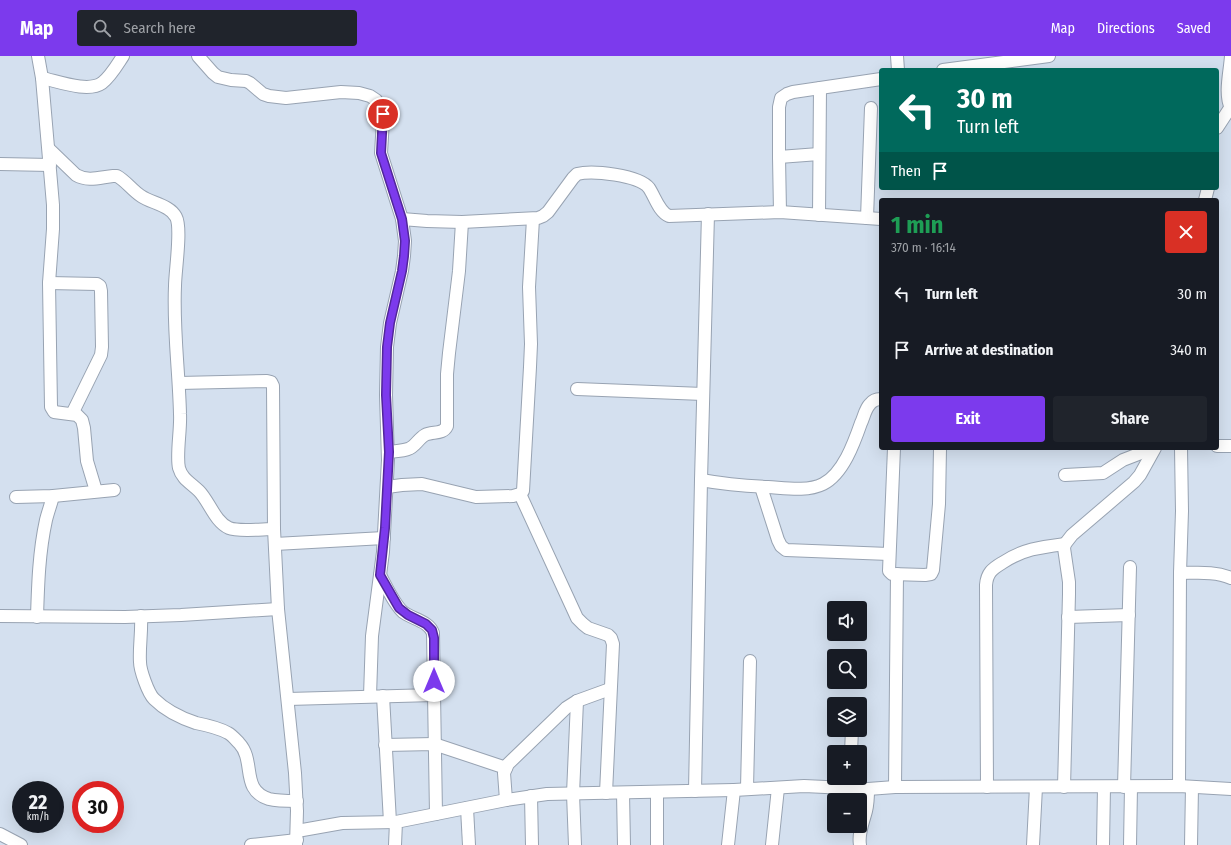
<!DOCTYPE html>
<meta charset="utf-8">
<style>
:root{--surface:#171b24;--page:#20242c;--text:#f1f3f6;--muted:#9ea1a6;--accent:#7c3aed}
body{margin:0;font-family:"Fira Sans Condensed",sans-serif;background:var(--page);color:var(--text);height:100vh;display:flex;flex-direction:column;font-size:15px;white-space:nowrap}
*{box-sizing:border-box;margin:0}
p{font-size:13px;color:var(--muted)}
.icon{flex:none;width:22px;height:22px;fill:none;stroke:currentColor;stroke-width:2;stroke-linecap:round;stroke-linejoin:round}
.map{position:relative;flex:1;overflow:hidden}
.panel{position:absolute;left:879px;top:142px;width:340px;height:252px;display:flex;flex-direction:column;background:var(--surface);border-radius:4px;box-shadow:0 4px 16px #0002}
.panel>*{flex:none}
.banner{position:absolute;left:879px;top:12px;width:340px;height:122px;border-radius:4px;box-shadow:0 4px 16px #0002;background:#00695c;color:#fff;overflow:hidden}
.controls{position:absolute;left:827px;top:545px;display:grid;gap:8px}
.controls a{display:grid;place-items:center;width:40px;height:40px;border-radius:4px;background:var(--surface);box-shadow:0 4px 16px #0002;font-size:20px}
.speed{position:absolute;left:12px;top:725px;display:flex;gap:8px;font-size:20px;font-weight:700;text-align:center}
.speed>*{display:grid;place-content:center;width:52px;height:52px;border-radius:50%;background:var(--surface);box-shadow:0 4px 16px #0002;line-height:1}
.speed small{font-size:10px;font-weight:400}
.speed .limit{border:6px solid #d22;background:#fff;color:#111}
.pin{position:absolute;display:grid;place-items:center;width:34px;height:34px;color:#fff;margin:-17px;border:2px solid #fff;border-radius:50%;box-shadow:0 1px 4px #0007}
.me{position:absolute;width:44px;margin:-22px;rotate:0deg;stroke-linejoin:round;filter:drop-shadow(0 0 3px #0008)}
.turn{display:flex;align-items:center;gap:14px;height:84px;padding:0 12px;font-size:18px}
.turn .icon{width:52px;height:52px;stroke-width:2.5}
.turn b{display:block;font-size:28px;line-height:34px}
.then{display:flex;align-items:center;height:38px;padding:0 12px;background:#0003;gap:8px;font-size:15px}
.round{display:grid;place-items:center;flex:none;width:42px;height:42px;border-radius:4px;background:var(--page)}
.head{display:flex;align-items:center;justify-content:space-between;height:68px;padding:0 12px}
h1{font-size:24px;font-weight:700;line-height:30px;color:#1e9e55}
.primary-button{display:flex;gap:8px;margin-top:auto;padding:8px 12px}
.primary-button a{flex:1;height:46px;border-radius:4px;background:var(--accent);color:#fff;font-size:16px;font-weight:700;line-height:46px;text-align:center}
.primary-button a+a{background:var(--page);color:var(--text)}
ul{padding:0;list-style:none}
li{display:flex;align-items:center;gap:12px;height:56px;padding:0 12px}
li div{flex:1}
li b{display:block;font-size:15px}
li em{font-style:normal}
header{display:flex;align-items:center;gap:24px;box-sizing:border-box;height:56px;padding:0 20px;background:var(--accent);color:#fff}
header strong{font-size:19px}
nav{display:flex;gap:22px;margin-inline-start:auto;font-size:14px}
.search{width:280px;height:36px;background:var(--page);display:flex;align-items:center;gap:10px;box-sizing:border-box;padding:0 14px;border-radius:4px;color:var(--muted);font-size:15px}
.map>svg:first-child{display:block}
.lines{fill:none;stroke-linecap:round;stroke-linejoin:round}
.minor-casing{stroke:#98a3b2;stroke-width:14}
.minor{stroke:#fff;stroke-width:12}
.route-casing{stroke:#51269a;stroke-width:10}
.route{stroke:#7c3aed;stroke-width:7}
</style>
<header>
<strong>Map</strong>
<div class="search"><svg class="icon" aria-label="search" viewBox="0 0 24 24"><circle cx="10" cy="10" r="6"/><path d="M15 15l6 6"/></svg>Search here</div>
<nav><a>Map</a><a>Directions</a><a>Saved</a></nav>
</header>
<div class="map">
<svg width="1231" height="789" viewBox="0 0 1231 789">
<rect width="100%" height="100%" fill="#d4e0ef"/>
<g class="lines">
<defs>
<g id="minor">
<polyline points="38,0 42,22 53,149 53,173 49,227 51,351 54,356 77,359 82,364 84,372 87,405 96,435"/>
<polyline points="198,0 213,17 218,21 231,24 246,25 250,27 263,38 269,40 286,42 341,36 359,37 370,40 376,44 382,53 383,64 381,97 402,163 405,185 404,200 402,215 390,267 387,291 386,339 388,404 383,496 372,580 370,640"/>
<polyline points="897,0 898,14"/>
<path d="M1231,0C1230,16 1224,38 1231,52"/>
<polyline points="943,14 1049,0"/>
<path d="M42,22C57,25 88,37 102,27C111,20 117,9 123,0"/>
<polyline points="1217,72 1230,52"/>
<path d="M49,93L76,119C88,126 101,121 113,120H117C126,125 132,134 141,140C151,147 170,149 176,161C182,172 175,216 175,230C173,273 179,315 180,358C181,373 176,399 179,412C182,423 191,427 199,435C209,445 215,466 229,472C238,476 263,473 274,473"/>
<polyline points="779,101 819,98"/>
<polyline points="0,108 50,109"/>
<polyline points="1205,144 1208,132"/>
<polyline points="780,156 779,101 779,51 781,42 787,38 793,36 881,23"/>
<polyline points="819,159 820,32"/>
<polyline points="867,162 871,52"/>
<path d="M402,163L427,165L462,166L538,162L543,160L548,156L573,122L577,118C592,114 639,119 649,132C655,141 659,156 669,160L780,156L881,163"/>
<polyline points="49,227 97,228 100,230 101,235 102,291 101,299 72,358"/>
<polyline points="179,327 267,325 271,326 273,330 274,473 278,553 295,717 297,755 296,789"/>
<polyline points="577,333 703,338"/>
<polyline points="1217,390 1231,390"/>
<polyline points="894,392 889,515 892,518 925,519 931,518 933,514 939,448 940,392"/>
<path d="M389,396C395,395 402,395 408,393C415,391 418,383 425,379C432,375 443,379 447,370V318L449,297L459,215L462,166"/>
<polyline points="1065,419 1103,417 1123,404 1154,392"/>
<path d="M701,424C723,428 745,430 768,431C785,432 807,436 823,428C843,418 854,387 861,367C864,361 865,353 870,348C873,344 877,343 881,343"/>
<polyline points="387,431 402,429 422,428 476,441 513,440 520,438 523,435 530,311 531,288 529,231 533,163"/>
<polyline points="761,431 778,484 781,490 786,494 889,498"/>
<polyline points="520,438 577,562 583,568 588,572 608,579 611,582 613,588 606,737"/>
<polyline points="16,441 53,440 114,434"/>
<polyline points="275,488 384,482"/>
<path d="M1180,517C1197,517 1215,515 1231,522"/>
<path d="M380,519C386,530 394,548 403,556C412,563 429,565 433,577L436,758"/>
<polyline points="0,560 125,561 181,559 278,553"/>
<path d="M141,560C142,576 139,591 140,606C140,614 148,637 154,643C165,654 181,662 196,667C206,669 219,672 228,677C232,679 236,684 239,687C256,705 240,734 269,743C277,745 288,745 297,745"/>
<path d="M37,561C38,528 39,496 46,464C48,456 51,448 53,440"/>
<polyline points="1068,561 1129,559"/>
<polyline points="383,640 390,766"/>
<polyline points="288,643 434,639"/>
<polyline points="385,689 434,688 506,712"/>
<polyline points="851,696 852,674"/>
<polyline points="1179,730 1180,517 1182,455 1181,392"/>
<polyline points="895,731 897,518"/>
<path d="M987,731L986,529C987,517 992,513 1002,507C1023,493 1041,491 1065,488"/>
<polyline points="1064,731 1069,538 1069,526 1064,492 1065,488 1072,479 1134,426 1140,419 1155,392"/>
<polyline points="1124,731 1130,511"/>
<polyline points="747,732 750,605"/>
<polyline points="695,735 701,424 708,158"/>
<polyline points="623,737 624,789"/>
<polyline points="531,740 532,789"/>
<polyline points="506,744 504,717 508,708 566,652 577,645 610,633"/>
<polyline points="467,752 469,789"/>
<polyline points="297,775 342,767 396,766"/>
<polyline points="0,778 21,789"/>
<polyline points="251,789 297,784"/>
<polyline points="395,789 396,766 506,744 547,738 734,734"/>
<polyline points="575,789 573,738 577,645"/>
<polyline points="657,789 657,736"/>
<polyline points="728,789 734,734 804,730 868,733 895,731 1179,730 1231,733"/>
<polyline points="772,789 778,732"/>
<path d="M860,789C858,777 863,767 866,755C868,747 868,740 868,733"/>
<polyline points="1033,789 1036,731"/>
<polyline points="1103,789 1104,731"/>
<polyline points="1130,789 1131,731"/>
<polyline points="1191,789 1192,731"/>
</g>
</defs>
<use href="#minor" class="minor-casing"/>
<use href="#minor" class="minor"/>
</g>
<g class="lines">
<defs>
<polyline id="route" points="383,58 381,97 402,163 405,185 404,200 402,215 390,267 387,291 386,339 389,396 385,472 380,519 399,552 408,559 426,568 432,574 434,582 434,625"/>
</defs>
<use href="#route" class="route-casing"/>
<use href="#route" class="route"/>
</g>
</svg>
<div class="controls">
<a><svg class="icon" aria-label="sound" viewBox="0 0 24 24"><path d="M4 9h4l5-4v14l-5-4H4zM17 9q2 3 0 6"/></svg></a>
<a><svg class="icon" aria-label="search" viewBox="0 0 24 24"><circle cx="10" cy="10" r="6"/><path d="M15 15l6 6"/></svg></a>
<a><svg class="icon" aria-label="layers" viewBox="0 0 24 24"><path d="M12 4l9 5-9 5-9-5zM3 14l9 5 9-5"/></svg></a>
<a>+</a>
<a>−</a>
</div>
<div class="speed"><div>22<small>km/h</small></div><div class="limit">30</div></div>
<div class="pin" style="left:383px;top:58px;background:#d93025"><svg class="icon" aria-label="arrive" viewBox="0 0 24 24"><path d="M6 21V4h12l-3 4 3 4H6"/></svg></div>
<svg class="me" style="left:434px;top:625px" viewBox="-20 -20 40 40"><circle r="19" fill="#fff"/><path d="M0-13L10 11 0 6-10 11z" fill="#7c3aed"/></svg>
<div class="banner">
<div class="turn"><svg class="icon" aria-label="left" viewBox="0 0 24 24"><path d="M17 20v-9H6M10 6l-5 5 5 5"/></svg><div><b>30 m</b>Turn left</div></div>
<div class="then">Then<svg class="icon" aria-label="arrive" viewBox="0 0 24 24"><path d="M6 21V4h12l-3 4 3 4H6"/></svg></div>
</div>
<section class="panel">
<div class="head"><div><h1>1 min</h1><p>370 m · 16:14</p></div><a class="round" style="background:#d93025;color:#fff"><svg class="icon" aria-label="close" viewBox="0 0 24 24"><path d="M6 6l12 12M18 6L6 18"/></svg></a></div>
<ul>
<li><svg class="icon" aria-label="left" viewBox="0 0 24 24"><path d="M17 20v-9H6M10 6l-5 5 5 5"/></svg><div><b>Turn left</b></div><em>30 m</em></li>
<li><svg class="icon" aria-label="arrive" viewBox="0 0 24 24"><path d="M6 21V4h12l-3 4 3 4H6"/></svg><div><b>Arrive at destination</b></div><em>340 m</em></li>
</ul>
<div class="primary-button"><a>Exit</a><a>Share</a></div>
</section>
</div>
